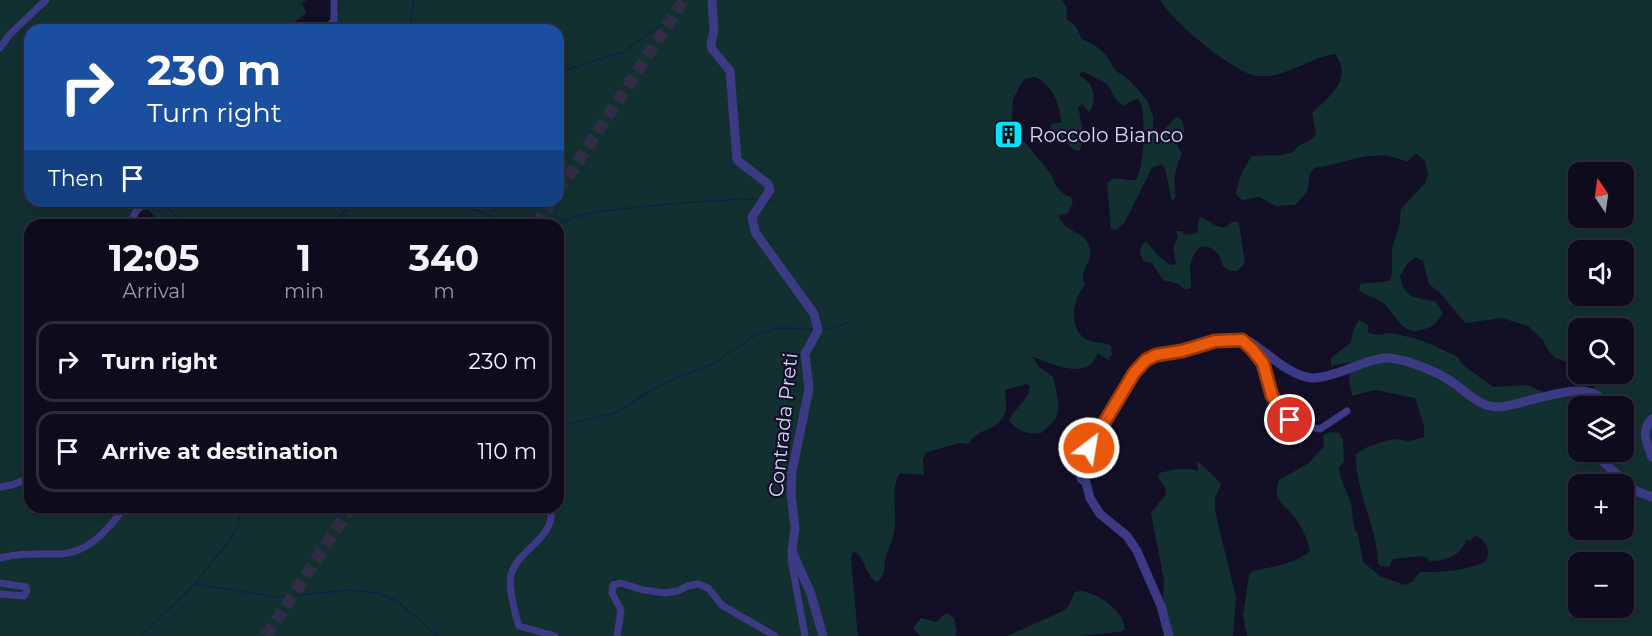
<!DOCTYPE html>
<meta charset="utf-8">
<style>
:root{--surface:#0e0b1c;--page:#1c1929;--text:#f1f3f6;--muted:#9b9ba3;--line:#2e2b3b}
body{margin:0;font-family:Montserrat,sans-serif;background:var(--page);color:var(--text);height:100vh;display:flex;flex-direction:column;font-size:22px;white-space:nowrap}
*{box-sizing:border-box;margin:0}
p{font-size:20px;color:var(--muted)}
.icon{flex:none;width:33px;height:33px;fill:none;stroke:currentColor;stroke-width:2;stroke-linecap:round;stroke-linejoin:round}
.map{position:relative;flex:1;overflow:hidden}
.details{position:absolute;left:24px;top:219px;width:540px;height:294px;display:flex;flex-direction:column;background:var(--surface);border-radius:18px;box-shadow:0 3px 9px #0003,0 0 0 2px var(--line)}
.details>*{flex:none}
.guide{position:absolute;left:24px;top:24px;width:540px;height:183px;border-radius:18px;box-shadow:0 3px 9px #0003,0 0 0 2px var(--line);background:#1a4fa0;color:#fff;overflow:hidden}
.needle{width:39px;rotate:347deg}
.fabs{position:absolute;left:1568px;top:162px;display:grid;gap:12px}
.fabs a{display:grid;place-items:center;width:66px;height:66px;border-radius:12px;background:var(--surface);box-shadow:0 3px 9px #0003,0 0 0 2px var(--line);font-size:30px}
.pin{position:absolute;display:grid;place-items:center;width:51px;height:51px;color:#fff;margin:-26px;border:3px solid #fff;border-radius:50%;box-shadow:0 2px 6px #0007}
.me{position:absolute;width:66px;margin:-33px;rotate:31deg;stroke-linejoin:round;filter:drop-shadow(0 0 4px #0008)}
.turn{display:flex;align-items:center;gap:21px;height:126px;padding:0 24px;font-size:27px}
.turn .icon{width:78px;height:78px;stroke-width:2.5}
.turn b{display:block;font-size:42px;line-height:51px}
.then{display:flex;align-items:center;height:57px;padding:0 24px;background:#0003;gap:12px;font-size:22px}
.eta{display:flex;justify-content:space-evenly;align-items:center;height:102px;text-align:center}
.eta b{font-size:36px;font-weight:700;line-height:42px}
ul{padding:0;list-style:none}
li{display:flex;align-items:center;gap:18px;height:81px;margin:0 12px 9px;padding:0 12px;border:3px solid var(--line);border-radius:18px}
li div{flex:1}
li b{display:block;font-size:22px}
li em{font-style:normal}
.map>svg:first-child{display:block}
.green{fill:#12302f;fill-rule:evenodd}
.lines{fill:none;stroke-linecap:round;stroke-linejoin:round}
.stream{stroke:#0c2248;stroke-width:1.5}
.trunk-tunnel{stroke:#312d47;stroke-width:12;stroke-dasharray:12 6;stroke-linecap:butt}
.minor{stroke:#3d3a85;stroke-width:7}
.tertiary{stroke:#3d3a85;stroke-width:9}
.route-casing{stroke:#983908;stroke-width:15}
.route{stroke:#ea580c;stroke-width:10}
.labels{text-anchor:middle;stroke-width:4.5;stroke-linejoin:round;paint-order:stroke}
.poi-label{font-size:20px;fill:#d9d4ff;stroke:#130f26;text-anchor:start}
.street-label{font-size:20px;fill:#d9d4ff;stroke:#130f26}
</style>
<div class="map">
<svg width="1652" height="636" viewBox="0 0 1652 636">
<rect width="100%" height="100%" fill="#130f26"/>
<g class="green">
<path d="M0,0H307L302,3L306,13L285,30H30V201H558V30H326L339,8L332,0H1062L1067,8L1066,19L1075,25L1082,39L1097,47L1106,55L1115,70L1129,80L1147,100L1153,116V133L1157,136C1166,131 1169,122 1177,117L1182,120C1186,132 1185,135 1177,145L1182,154C1175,168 1173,181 1176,197L1172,201L1165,169L1162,164L1152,168L1125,222L1116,230L1111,229L1107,184C1114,173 1125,182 1136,180C1144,168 1146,118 1141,104L1138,99L1133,100L1123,106L1115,98L1107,84L1082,71L1079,75C1082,77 1085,79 1088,82C1095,89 1096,105 1089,112L1082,104L1078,107C1081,121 1086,138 1079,151L1074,150L1066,142L1052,134L1050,129L1051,124L1062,122C1058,103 1054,86 1035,77L1024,79L1013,99L1012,120L1019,135L1051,174L1056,186L1064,194L1071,197L1073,203L1067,214L1058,215C1067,235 1083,230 1088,244C1095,261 1085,262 1083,275C1083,279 1084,282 1085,285C1073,298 1068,325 1084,338C1092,344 1103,341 1111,346L1112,355L1108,360L1098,353C1087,382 1053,364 1033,357L1038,366L1053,377C1056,390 1063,411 1053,422C1049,426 1045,429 1041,433C1027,434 1017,432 1009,420C1016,407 1028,401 1030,386L1026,384L1005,390C1005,396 1007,403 1006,409C1002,432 978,426 969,444L960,443L927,452L923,459L924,475L900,473C889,491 898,513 894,533C892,543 887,551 885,561C884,569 885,576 877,582C863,575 867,555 853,552L851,559L858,636H0ZM148,209L157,220L158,225H558V507H30V225H127L140,212Z"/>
<path d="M1160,0H1652V636H1247L1243,615L1249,575L1253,571C1272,567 1295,564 1310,551C1308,539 1301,526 1294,516C1282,502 1272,501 1279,480L1309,463L1324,446L1323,435L1331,432L1339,433L1343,440L1344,462L1339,467L1340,476L1351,503L1354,527L1358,535L1363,562L1380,576L1405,585L1412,582L1420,572C1441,572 1467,571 1486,561C1491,547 1486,543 1476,535L1470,541L1467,539C1459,557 1448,560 1430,561L1423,556L1393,559L1389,567L1380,566L1378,563C1377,526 1355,491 1356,454L1365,448L1385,441L1395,439L1409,441L1424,437V425L1415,398L1375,390L1352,396L1349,379L1352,362L1331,366V358L1351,342L1353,330L1359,320L1368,325V333L1379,335L1390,333L1414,338L1435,346L1458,357L1463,365L1493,387L1527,385L1548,394L1594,388L1590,374H1623V328H1578V366L1555,358L1548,350L1543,340L1528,326L1502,318L1465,323L1442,295L1429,284L1423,261L1416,257L1407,264L1400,276C1404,298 1415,298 1435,301L1443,313C1438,322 1432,327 1422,330C1402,336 1397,315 1383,303C1376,297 1367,297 1359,290L1360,284L1389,281L1392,275V248L1399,227L1401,209L1425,183L1428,174L1425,161L1416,153L1407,162C1374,146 1347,164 1314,168L1310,174L1307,192L1295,205L1276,206L1259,197L1242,200L1236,195C1238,179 1243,169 1252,156L1282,155L1293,152L1298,146L1309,141L1316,135L1312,113C1329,97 1354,79 1335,54C1314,57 1296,70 1275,75C1268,76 1258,77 1252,75C1225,65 1175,24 1160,0ZM1578,172H1623V218H1578ZM1578,250H1623V296H1578ZM1578,406H1623V452H1578ZM1578,484H1623V530H1578ZM1578,562H1623V608H1578Z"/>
<path d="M1199,217C1207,218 1218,230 1225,227C1229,225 1231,222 1235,221L1239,224L1245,263L1237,271C1232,272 1228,271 1224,267C1221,263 1221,258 1218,254C1213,246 1200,243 1195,253C1185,270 1194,275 1190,289H1184L1179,284L1163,280L1152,263L1143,261C1139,253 1138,247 1146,241L1157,255L1170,265L1176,264L1173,247L1178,237L1176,231H1182L1186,235L1197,233Z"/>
<path d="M1197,461L1215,477L1221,485L1215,498V511L1236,597L1233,636H1173L1163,598L1164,581L1151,513L1166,494L1165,487L1158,478L1159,473C1173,470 1184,466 1198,471Z"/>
<path d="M1081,591C1098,593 1124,611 1125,629L1119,632L1079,636H1007L1063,611L1068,607L1075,592Z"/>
<polygon points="946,613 954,618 957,632 955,636 920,636 913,628 921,618 936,622"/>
</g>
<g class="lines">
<g class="stream">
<polyline points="409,30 414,0"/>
<polyline points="558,75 565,70 623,52 669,19"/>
<polyline points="768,200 776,200"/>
<polyline points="161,201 185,225"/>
<polyline points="457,201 472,209 515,225"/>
<polyline points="333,225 336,219 357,201"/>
<path d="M553,225C589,209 631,208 670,204C699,202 728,199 757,199"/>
<polyline points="823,330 851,322"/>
<polyline points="558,426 615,413 662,384 714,363 759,333 779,328 815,329"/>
<polyline points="195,584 277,597 350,590 378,593 397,601 438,636"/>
<polyline points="141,636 195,584 232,537 238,525 241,507"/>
</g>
<g class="trunk-tunnel">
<polyline points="558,192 684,0"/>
<polyline points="536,225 552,201"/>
<polyline points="266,636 351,507"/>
</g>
<g class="minor">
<polyline points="325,30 334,20 334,0"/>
<polyline points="0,48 10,34 46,0"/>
<polyline points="129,225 137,210 147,201"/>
<polyline points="1246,344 1263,363 1272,396 1290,420 1300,426 1320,429 1347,411"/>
<polyline points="1079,469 1080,479 1085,483"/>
<polyline points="0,487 12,485 30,478"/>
<path d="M550,507C558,537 519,548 511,574C508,585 515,615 519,626L555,636"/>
<polyline points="792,551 791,559 805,636"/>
<path d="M0,558C20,553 37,554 57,554C87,555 109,529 125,507"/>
<polyline points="0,583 26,587 27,591 24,596 0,594"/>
<polyline points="617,636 621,610 612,593 613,585 621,583 643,590 666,593 678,591 687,586 698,584 708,588 723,606 775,636"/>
</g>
<g class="tertiary">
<polyline points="712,0 714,31 711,43 712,49 730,71 737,160 768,184 770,190 752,217 755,232 814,314 818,330 805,354 809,389 792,471 791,493 795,528 792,551 811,594 823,636"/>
<path d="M1652,419C1640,431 1647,443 1652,457"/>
<polyline points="1592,452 1636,491 1652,497"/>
<path d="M1169,636L1161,606L1137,551L1127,536L1100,514L1090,498L1084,475L1087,455L1096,434L1110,415L1134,373L1146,360L1156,355L1182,351L1215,341L1225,340L1249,341C1268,353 1289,376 1312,378C1324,378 1337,373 1348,369C1359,365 1375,358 1387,358C1404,358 1438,372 1452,382C1466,391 1480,408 1499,407C1524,406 1595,372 1605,406"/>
</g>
</g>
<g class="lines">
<defs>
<polyline id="route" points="1089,448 1134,373 1146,360 1156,355 1182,351 1215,341 1242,340 1252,349 1263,363 1272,396 1290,420"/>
</defs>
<use href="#route" class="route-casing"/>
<use href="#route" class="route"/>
</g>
<defs>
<symbol id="building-square" viewBox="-11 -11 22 22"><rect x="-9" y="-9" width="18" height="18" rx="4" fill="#00e5ff" stroke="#130f26"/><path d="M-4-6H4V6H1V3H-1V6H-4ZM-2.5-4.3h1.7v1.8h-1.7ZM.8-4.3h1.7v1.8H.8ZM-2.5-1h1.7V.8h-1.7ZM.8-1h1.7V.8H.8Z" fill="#111"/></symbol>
</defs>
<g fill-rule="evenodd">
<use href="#building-square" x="992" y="118" width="33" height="33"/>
</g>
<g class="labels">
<g class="poi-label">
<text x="1029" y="142">Roccolo Bianco</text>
</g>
<g class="street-label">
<text transform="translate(783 425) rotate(-84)" y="7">Contrada Preti</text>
</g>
</g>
</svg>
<div class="fabs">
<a><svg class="needle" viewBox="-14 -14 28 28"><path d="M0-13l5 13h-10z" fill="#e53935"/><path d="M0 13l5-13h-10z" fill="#9b9ba3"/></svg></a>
<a><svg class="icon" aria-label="sound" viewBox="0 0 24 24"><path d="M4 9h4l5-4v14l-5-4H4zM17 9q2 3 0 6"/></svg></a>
<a><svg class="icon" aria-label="search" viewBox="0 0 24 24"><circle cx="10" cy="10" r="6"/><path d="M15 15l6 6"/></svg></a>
<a><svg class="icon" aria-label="layers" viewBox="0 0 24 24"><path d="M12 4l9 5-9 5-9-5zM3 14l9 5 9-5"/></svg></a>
<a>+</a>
<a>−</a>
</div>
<div class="pin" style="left:1290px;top:420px;background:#d93025"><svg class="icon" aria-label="arrive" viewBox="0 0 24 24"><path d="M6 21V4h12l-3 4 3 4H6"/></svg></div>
<svg class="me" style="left:1089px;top:448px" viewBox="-20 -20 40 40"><circle r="17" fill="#ea580c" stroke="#fff" stroke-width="3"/><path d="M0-11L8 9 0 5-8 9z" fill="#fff"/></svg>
<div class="guide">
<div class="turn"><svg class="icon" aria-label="right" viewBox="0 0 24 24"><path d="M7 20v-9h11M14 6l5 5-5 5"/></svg><div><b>230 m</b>Turn right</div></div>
<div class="then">Then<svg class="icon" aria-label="arrive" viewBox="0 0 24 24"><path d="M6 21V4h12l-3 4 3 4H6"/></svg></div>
</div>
<section class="details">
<div class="eta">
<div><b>12:05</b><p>Arrival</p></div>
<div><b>1</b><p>min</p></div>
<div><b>340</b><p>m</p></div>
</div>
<ul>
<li><svg class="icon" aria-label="right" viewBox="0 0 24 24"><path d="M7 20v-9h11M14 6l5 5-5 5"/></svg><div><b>Turn right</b></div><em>230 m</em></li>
<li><svg class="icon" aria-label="arrive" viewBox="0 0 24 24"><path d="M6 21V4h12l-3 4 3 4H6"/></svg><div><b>Arrive at destination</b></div><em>110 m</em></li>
</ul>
</section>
</div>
